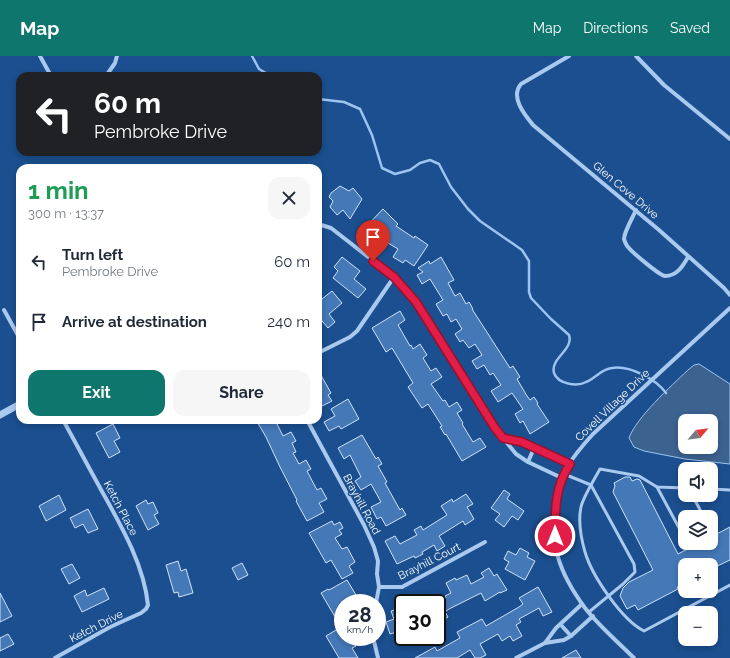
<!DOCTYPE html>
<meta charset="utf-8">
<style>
:root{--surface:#fff;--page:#f6f6f7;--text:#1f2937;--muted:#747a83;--accent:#0f766e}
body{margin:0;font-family:Raleway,sans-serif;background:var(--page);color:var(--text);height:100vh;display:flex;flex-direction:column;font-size:15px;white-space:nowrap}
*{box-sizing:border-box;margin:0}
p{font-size:13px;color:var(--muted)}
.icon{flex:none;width:22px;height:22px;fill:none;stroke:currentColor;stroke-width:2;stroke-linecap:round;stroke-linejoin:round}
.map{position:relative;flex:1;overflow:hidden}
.drawer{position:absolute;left:16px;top:108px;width:306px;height:260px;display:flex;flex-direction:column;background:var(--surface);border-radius:12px;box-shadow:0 2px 6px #0003}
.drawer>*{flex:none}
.hud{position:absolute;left:16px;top:16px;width:306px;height:84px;border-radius:12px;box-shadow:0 2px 6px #0003;background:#202124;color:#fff;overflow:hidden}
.needle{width:26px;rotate:61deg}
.buttons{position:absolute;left:678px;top:358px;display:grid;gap:8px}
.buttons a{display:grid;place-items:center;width:40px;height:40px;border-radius:8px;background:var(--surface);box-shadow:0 2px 6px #0003;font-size:20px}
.speed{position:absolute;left:334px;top:538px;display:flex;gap:8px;font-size:20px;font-weight:700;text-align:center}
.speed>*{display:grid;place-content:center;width:52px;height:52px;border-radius:50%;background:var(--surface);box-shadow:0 2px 6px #0003;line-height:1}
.speed small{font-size:10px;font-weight:400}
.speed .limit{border:2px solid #111;border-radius:6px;background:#fff;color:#111}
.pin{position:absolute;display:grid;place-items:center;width:34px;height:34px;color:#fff;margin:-41px -17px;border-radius:50% 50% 50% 0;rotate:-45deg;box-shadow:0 0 4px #0007}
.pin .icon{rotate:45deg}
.me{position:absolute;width:44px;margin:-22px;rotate:0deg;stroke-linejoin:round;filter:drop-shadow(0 0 3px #0008)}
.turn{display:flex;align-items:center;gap:14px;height:84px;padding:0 12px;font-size:18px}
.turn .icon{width:52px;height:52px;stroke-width:2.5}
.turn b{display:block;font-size:28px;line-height:34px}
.round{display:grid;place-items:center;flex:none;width:42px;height:42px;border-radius:12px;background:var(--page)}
.summary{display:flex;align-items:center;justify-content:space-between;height:68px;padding:0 12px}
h1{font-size:24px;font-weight:700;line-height:30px;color:#1e9e55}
.button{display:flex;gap:8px;margin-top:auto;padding:8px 12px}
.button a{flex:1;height:46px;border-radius:12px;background:var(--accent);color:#fff;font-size:16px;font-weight:700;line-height:46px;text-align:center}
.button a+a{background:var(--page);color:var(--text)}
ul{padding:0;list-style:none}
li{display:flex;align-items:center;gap:12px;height:60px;padding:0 12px}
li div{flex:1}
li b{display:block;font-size:15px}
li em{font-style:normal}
header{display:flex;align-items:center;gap:24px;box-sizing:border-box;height:56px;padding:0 20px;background:var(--accent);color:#fff}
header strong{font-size:19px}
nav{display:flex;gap:22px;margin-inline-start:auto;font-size:14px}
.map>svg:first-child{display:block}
.water{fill:#3c6290;stroke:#9cc4f0;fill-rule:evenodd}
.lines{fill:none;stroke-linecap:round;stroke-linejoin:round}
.stream{stroke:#9cc4f0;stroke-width:2.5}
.building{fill:#4478b7;stroke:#cfe3fa}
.service{stroke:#a9c9ee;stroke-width:3}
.minor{stroke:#a9c9ee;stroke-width:4}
.tertiary{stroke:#a9c9ee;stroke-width:7}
.route-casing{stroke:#92132f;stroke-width:10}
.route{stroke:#e11d48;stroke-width:7}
.labels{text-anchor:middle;stroke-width:3;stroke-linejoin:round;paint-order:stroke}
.street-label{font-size:11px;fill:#fff;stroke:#1b4f8f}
</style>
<header>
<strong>Map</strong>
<nav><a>Map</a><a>Directions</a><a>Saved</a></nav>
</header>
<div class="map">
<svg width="730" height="602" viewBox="0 0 730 602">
<rect width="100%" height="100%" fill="#1b4f8f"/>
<path class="water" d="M699,308L730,328V408L685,403L644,395L634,391L629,382C636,362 671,330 688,314L694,309ZM685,365H711V391H685Z"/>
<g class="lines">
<g class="stream">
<polyline points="252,0 259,13 271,20"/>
<path d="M318,43L344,46L360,53L372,79L382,112L395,118L410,114L420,107L430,104L439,108L451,131L468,153L480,165L522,194L529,205V236L531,242L551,263L569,279C574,294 550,302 554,317C558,328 577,331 586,326C596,322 601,313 612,312C629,309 656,323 666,337"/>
</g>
</g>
<g class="building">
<polygon points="340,130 349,135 353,132 362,143 350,163 343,154 337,159 330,151 333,145 329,141 331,137"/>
<polygon points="383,153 398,168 396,170 414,182 415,180 428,189 414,210 405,204 403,207 393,201 398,193 383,184 375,177 369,183 361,176"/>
<polygon points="342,201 360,215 354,223 366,233 358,242 333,222 338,215 334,211"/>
<polygon points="441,201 454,224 448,227 455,240 460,237 466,248 469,246 473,253 472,253 510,312 513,310 520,321 517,323 527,340 530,344 534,341 538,347 537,348 549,366 530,378 523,365 520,367 515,358 523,353 512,337 498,346 491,335 501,329 493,317 490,319 484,309 477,313 472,305 482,299 475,288 469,292 463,284 460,286 455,278 462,273 456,263 451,266 447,258 443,260 436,248 443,244 430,223 422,228 417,219 423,216 418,212 429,205 430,208"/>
<polygon points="332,235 342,247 329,258 335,266 328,272 318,260 318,239 322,243"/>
<polygon points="400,255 405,264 398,269 410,290 411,289 413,293 420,288 427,299 423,302 431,315 436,312 442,321 431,328 443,345 445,344 449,351 457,346 462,354 457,357 463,367 462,368 473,386 480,382 486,391 462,405 446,378 445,379 440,371 442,370 428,348 422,352 408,331 413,327 392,292 386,296 372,272"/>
<polygon points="318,314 331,337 328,339 332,345 318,352"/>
<polygon points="348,343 359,363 341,373 339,370 329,375 324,366 335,360 331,353"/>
<polygon points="256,364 284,364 277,368 283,380 291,376 296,385 292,387 296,396 293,397 299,408 306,404 311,413 307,415 317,434 321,432 327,443 319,447 324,456 307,465 296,445 297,444 280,411 266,381"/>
<polygon points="113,368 120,382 114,385 120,396 109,402 96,377"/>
<polygon points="362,379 376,403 378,401 382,408 378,410 387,426 385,427 400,454 402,452 406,459 386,470 381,461 377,463 371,451 381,446 371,428 361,434 355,425 361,421 350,399 344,403 338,392"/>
<polygon points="625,421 630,421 632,425 637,423 640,424 678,498 699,487 711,487 711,481 730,471 730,504 711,513 711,509 685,509 685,527 677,531 678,533 638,554 635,549 627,553 620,540 623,532 629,526 653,514 613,436 615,430 614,427"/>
<polygon points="504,434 510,438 507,443 524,455 518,464 512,460 504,471 495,464 500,458 491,452"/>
<polygon points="466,438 473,448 467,451 474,463 465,469 463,465 439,480 445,490 437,495 434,489 422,496 423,498 415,502 414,500 397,508 385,485 395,480 400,488 417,479 414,474 421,470 423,474 447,459 441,450 452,443 453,446"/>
<polygon points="59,439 66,454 46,465 39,450"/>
<polygon points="146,444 148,448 153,446 158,457 154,459 159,468 148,474 136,450"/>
<polygon points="88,453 98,473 88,477 83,468 75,472 70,462"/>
<polygon points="332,465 334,469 340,466 343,472 339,474 342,478 335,482 342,493 347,491 355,506 349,510 353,517 342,523 331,504 326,507 309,477"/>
<polygon points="520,492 529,497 527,501 535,505 525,524 505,513 509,506 504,503 508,495 516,499"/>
<polygon points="178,505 181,515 186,513 193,537 179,541 178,536 174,537 166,509"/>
<polygon points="242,507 248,519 238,524 232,512"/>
<polygon points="72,508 80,522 69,528 61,513"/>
<polygon points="489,512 494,520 497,518 507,534 500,537 500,536 485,545 481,537 449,553 445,556 448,561 437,567 437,547 446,542 445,540 451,537 446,527 455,522 456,524 467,519 471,528 484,521 481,517"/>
<polygon points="347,524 356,539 350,543 352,547 343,547 343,581 361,581 353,585 356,590 352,592 358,602 339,602 326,580 341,571 321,537 328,533 329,534"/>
<polygon points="538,531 552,556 543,560 539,552 519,563 521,566 516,569 522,580 513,585 510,580 502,585 498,578 480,588 486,599 480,602 475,602 470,594 457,602 415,602 435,591 437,595 460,582 457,576 482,563 486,570 519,551 523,548 519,542"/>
<polygon points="104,532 109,543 82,556 74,540 85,534 87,540"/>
<polygon points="0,537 12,560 0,566"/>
<polygon points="403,551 403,574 390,578 386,566 394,563 391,555"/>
<polygon points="8,578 14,588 0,595 0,582"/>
<polygon points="576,594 581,602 562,602"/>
</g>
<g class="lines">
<g class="service">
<polyline points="564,418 591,429 634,508 635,516 623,528 589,556"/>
<polyline points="657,431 685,483"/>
<path d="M685,432L657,431L639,420L600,413C595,422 583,441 581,451C578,465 581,482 585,496C592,520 622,564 644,575L730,529"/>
<polyline points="711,433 730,434"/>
<polyline points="692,439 704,461"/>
<polyline points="711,474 711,475"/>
<polyline points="687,487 689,487"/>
</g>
<g class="minor">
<polyline points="40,0 51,20"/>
<path d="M569,0L521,28C510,41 524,58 533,69L659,174L724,232L730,239"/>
<polyline points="636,0 664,29 730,83"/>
<polyline points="106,20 115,7 117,0"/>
<path d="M636,154C633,161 624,176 624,183C625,186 626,189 628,191C633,197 659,219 665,220C677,220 683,210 688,201"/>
<polyline points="318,168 331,172 394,221 416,246 495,372 503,382"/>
<polyline points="4,254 20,283"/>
<polyline points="318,297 350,281 357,275 394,221"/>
<polyline points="307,364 364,469 374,491 378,505 377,518 379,531 376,547"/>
<polyline points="528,406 534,392"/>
<polyline points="562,422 528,406 516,398 503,382 522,386 570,408"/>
<polyline points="379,531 402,531 485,486"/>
<polyline points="582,548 556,572 545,587 564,584 571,580 593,560"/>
<polyline points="561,569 571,580"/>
<polyline points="373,581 378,602"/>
<path d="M55,602L110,571L141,557L146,553L148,549C144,510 123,473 104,439C90,414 77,389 63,364"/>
<polyline points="516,602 545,587"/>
<path d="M634,602C618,586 599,570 585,552C574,537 563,519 558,501C551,478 553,436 565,414C573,401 582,390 593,378L730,252"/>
</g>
<polyline class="tertiary" points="0,359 20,348"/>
</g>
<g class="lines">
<defs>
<path id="route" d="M373,205L394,221L416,246L495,372L503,382L522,386L570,408C555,430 555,454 555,480"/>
</defs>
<use href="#route" class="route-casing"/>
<use href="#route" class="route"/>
</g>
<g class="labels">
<g class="street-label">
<text transform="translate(626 134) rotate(40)" y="4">Glen Cove Drive</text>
<text transform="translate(612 349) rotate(-44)" y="4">Covell Village Drive</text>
<text transform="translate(362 448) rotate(62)" y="4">Brayhill Road</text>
<text transform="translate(121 452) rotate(62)" y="4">Ketch Place</text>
<text transform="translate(429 505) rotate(-27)" y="4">Brayhill Court</text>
<text transform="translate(96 570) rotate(-27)" y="4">Ketch Drive</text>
</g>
</g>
</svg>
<div class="buttons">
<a><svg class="needle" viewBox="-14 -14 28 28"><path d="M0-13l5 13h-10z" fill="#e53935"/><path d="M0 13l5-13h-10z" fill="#747a83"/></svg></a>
<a><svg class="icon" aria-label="sound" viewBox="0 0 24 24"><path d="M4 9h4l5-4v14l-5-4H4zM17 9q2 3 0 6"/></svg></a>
<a><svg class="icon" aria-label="layers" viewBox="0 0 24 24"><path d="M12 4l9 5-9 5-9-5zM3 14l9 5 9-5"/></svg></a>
<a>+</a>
<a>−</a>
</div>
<div class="speed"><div>28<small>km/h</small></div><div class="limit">30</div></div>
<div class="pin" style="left:373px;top:205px;background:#d93025"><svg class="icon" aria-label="arrive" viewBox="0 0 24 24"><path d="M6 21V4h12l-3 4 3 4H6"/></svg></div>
<svg class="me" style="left:555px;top:480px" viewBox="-20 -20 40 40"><circle r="17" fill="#e11d48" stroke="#fff" stroke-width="3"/><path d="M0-11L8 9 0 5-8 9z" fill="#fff"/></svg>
<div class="hud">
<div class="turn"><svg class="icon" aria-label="left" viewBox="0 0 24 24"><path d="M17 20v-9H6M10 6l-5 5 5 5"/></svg><div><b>60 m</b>Pembroke Drive</div></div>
</div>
<section class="drawer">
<div class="summary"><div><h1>1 min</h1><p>300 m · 13:37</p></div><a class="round"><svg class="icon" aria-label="close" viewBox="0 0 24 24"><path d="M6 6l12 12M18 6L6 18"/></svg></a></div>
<ul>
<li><svg class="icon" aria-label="left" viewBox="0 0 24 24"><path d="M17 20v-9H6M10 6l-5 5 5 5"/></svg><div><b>Turn left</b><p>Pembroke Drive</p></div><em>60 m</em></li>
<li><svg class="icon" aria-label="arrive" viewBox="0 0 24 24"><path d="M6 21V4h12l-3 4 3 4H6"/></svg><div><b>Arrive at destination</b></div><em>240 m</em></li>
</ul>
<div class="button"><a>Exit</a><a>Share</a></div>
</section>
</div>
